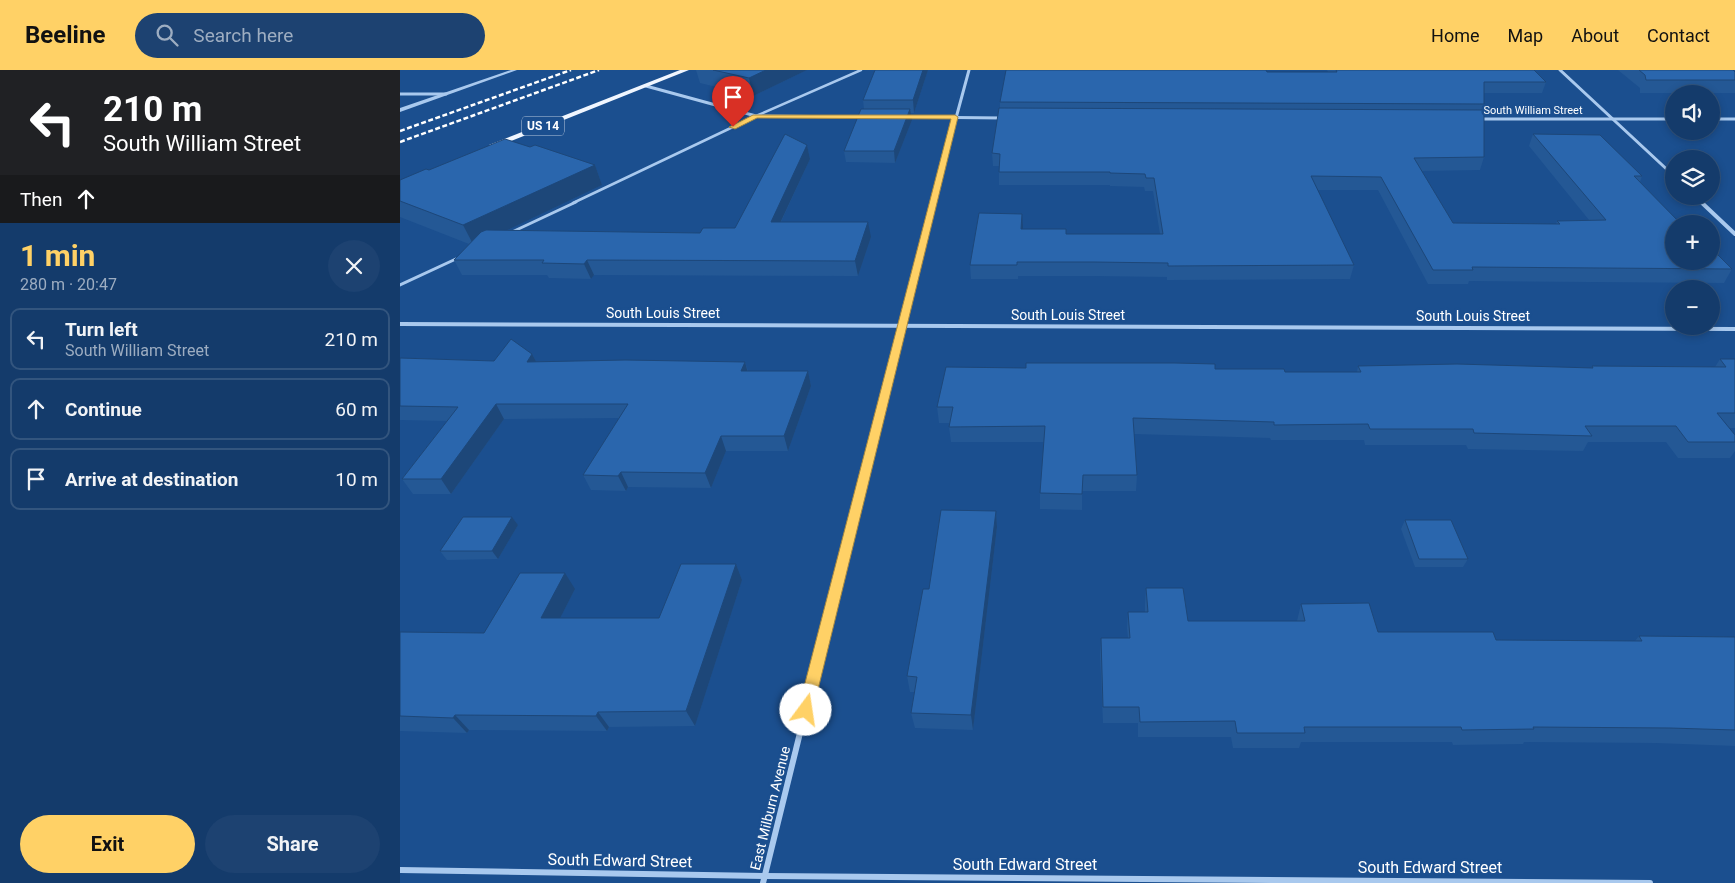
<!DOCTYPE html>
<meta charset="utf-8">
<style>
:root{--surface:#143b6b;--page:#1d4271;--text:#f1f3f6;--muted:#9dadc1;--line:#33557e;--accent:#ffd166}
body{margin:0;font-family:Roboto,sans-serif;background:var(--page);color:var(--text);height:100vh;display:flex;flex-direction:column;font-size:19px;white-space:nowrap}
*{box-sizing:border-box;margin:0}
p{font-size:16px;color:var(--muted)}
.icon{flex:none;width:28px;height:28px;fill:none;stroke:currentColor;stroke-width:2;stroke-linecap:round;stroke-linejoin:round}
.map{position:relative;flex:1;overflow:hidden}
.sheet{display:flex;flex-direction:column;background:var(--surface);width:400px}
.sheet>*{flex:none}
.hud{background:#202124;color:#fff;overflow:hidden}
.tools{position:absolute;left:1265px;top:15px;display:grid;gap:10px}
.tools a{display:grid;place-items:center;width:55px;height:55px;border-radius:50%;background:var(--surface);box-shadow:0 2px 8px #0003,0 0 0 1px var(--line);font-size:25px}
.pin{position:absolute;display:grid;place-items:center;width:42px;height:42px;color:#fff;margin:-51px -21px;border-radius:50% 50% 50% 0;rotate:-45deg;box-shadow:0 0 5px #0007}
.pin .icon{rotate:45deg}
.me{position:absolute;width:55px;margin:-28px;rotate:14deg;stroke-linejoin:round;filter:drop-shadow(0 0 4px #0008)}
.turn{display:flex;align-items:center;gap:18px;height:105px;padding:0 20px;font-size:22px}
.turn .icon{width:65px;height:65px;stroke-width:2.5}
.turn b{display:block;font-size:35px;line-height:42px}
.then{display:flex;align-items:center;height:48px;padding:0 20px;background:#0003;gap:10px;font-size:19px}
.round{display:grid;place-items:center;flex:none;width:52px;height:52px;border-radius:26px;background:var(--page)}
.overview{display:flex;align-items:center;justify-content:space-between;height:85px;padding:0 20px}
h1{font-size:30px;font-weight:700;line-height:38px;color:var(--accent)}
.button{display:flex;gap:10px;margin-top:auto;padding:10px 20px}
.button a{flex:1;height:58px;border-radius:30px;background:var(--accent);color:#111;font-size:20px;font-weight:700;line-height:58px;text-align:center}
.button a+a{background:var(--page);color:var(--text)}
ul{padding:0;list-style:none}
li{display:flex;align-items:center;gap:15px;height:62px;margin:0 10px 8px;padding:0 10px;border:2px solid var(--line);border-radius:10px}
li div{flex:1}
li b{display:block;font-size:19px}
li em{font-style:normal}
header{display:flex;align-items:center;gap:30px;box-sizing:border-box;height:70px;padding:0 25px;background:var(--accent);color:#111}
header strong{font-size:24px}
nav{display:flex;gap:28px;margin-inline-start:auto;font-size:18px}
.search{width:350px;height:45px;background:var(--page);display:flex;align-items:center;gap:12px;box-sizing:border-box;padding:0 18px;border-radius:28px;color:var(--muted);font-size:19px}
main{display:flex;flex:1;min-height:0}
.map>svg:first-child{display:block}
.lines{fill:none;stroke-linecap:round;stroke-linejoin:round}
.service-far1{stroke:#a9c9ee;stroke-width:2.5}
.service{stroke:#a9c9ee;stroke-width:3}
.minor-far3{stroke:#a9c9ee;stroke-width:3}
.minor-far2{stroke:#a9c9ee;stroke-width:4}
.minor-far1{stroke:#a9c9ee;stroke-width:5}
.minor{stroke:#a9c9ee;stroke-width:6}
.tertiary{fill:#a9c9ee;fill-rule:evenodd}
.primary{fill:#f0f6ff;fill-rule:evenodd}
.rail{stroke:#fff;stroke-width:2.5;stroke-dasharray:5 2.5;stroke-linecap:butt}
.wall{fill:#245895}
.shaded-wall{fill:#1d4779}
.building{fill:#2a66ad;stroke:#1d4779}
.route{fill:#ffd166;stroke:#a68842}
.labels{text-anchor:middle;stroke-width:5;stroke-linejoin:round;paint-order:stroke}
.far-street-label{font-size:11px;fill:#fff;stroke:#1b4f8f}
.shield{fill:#1b4f8f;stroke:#bbcadd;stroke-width:1}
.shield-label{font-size:12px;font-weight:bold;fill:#fff}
.street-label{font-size:14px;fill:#fff;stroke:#1b4f8f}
.near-street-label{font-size:16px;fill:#fff;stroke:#1b4f8f}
</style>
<header>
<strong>Beeline</strong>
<div class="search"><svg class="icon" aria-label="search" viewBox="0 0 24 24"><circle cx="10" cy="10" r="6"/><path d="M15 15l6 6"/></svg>Search here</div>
<nav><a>Home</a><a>Map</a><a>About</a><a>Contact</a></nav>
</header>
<main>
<section class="sheet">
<div class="hud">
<div class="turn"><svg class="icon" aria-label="left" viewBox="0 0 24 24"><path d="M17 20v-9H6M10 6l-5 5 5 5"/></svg><div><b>210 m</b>South William Street</div></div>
<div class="then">Then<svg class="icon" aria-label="ahead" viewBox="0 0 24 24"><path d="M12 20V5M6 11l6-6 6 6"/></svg></div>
</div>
<div class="overview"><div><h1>1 min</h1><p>280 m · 20:47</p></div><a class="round"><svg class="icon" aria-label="close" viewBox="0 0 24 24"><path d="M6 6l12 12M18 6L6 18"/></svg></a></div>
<ul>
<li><svg class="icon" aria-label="left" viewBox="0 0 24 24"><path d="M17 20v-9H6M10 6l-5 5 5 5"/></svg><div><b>Turn left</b><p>South William Street</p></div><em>210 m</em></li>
<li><svg class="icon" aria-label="ahead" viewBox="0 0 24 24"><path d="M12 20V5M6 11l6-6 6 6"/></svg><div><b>Continue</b></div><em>60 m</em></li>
<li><svg class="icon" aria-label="arrive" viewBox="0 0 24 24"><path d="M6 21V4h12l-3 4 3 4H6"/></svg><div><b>Arrive at destination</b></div><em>10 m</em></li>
</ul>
<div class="button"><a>Exit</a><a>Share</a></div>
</section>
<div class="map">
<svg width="1335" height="813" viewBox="0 0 1335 813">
<rect width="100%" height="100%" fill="#1b4f8f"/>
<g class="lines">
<polyline class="service-far1" points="173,133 356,46 461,0"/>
<g class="service">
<polyline points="112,162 176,132"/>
<polyline points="0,215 58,188"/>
</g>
<g class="minor-far3">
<polyline points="1160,0 1274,106"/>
<polyline points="246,16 356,46 463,47"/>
<polyline points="0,24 46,24"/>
<polyline points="507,47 603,48"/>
<polyline points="1079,49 1274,49"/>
<polyline points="1311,49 1335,49"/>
<polyline points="1295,126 1302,133"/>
<polyline points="533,133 569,0"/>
</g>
<g class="minor-far2">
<polyline points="1301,132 1335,164"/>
<polyline points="0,254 1335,259"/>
<polyline points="489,304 534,132"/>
</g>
<polyline class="minor-far1" points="434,526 489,303"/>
<g class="minor">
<polyline points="0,800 365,806 1250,813"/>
<polyline points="363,813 434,525"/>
</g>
<polygon class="tertiary" points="111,0 117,0 0,42 0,38"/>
<polygon class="primary" points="280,0 289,0 96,77 89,75"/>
<g class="rail">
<polyline points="0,61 171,0"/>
<polyline points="0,72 199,0"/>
</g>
</g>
<g class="wall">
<polygon points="296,0 407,0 353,26 300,13"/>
<polygon points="475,0 528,0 514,43 511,43 512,50 495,93 446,92 444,81 464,39 463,30"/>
<polygon points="927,0 1134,0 1146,12 1142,23 1084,23 1084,34 1082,40 1084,87 1080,100 1022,101 1053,153 1156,154 1157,151 1189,150 1129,76 1133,64 1242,106 1240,112 1274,154 1332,199 1324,213 1069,211 1068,214 1028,214 978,120 917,120 954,195 950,209 767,210 767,207 694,206 618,206 618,209 571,209 570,195 623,159 666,164 760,164 753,121 745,121 744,117 710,116 710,115 599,115 599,96 593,96 592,83 600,38 600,32 867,2 928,2"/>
<polygon points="1218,0 1333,0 1335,2 1335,23 1240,23 1240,18"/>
<polygon points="407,75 410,89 381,152 471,167 458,206 194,205 191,209 149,208 147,205 62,205 54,190 69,174 0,147 0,110 29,100 130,77 195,95 202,115 107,160 300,163 335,158"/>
<polygon points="132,284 136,292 345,292 348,301 408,301 411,316 388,381 326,381 311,418 228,417 226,421 191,420 183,405 219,348 104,349 51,424 13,424 2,409 47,351 0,350 0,288 94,291"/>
<polygon points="1320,289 1335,289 1335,358 1329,358 1335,365 1335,381 1330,388 1278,388 1266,372 1188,372 1183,381 1068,379 1066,375 965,375 964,370 871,370 870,368 734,364 737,405 736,421 682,421 682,440 640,439 640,423 644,372 551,372 549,357 550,353 539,353 537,337 626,298 815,299 885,302 957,302 958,296 1191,298 1192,296 1315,297"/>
<polygon points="596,441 597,457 573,660 515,658 511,643 514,622 510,622 507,606 529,519"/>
<polygon points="112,447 118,455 98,489 47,490 40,481"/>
<polygon points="1005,450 1068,489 1063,497 1015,497 1001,459"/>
<polygon points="336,494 342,510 295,656 209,657 207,661 69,660 67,663 0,661 0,562 84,563 175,519 160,548 259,548"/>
<polygon points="746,518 788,551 897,551 901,534 978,562 1096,570 1235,571 1239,566 1335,567 1335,676 1256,673 1124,672 1123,674 1053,675 1052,672 901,672 899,678 833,678 831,667 738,667 738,653 703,653 700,584 701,568 728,568 727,558 728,542 745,542 745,534"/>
</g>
<g class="shaded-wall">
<polygon points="366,0 407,0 353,26 349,8"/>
<polygon points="523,0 528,0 514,43 513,30"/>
<polygon points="510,39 512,50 495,93 494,81"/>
<polygon points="407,75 410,89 374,166 371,152"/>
<polygon points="195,95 202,115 74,176 63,155"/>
<polygon points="622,144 623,157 621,173 621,159"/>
<polygon points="468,152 471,167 458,206 455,191"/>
<polygon points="187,190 194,205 191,209 184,194"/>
<polygon points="132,284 140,299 127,292"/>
<polygon points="345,292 349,307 341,301"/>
<polygon points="408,301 411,316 388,381 384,366"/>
<polygon points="96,334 104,349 51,424 41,409"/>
<polygon points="321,366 326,381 311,418 305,403"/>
<polygon points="221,402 228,417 226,421 218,406"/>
<polygon points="596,441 597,457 573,660 571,645"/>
<polygon points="112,447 118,455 98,489 92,481"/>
<polygon points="336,494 342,510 295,656 286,641"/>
<polygon points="165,503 175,519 152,564 141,548"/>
<polygon points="198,642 209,657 207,661 196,646"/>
<polygon points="55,645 69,660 67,663 53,648"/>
</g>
<g class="building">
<polygon points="313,0 366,0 349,8"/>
<polygon points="475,0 523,0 513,30 463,30"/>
<polygon points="606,0 866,0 867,2 937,2 936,0 1134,0 1146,12 1084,12 1084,34 600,32"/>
<polygon points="1239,0 1333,0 1335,2 1335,10 1246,10 1245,5"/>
<polygon points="599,38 1084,40 1084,87 1014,88 1053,153 1160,154 1157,151 1206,150 1133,64 1200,65 1242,106 1234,106 1281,154 1274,154 1274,191 1311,191 1311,178 1332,199 1072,197 1073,200 1033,200 981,107 911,106 954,195 768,196 768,193 694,192 617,192 617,195 570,195 579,143 622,144 621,159 666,159 666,164 763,164 754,108 746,108 745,104 710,103 710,102 599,102 600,84 592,83"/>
<polygon points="461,39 510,39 494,81 444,81"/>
<polygon points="385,64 407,75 371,152 468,152 455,191 187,190 184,194 142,193 144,190 54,190 81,162 86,160 300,163 303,158 335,158"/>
<polygon points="105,69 130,77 135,75 195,95 63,155 0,131 0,110 26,99 29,100"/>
<polygon points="111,269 132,284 127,292 225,290 345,292 341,301 408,301 384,366 321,366 305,403 221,402 218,406 183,405 228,334 96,334 41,409 2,409 58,337 0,336 0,288 94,291"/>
<polygon points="1320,289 1335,289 1335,343 1317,343 1335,365 1335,372 1288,372 1276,356 1185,356 1192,366 1074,363 1073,359 970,359 968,354 874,355 874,352 733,348 737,405 683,405 682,424 640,423 645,356 549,357 553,337 537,337 546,297 626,298 626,293 775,293 815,294 815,299 884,299 885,302 961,302 958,296 1057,294 1193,298 1192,296 1326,297"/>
<polygon points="541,440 596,441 571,645 511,643 517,607 507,606 523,519 529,519"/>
<polygon points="63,447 112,447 92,481 40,481"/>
<polygon points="1005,450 1051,450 1068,489 1019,489"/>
<polygon points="281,494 336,494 286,641 198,642 196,646 55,645 53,648 0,646 0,562 84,563 120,503 165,503 141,548 259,548"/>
<polygon points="746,518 783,518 788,551 905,551 901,534 969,533 978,562 1093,562 1096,570 1242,571 1239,566 1335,567 1335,660 1270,658 1133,657 1134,659 1062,660 1061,657 904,657 905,663 837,663 835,651 740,652 739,637 703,637 701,568 730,568 728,542 748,542"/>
</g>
<polygon class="route" points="353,45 555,45 558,47 413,640 411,645 406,647 401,645 398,640 551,49 357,48 335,59 329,57"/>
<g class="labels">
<g class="far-street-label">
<text x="1133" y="44">South William Street</text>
</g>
<rect class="shield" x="122" y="46.5" width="42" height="19" rx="4"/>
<g class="shield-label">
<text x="143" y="60">US 14</text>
</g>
<g class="street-label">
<text x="263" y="248">South Louis Street</text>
<text x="668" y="250">South Louis Street</text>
<text x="1073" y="251">South Louis Street</text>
<text transform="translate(370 738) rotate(-76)" y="5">East Milburn Avenue</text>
</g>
<g class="near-street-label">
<text transform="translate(220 790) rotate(1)" y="6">South Edward Street</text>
<text x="625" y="800">South Edward Street</text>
<text x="1030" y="803">South Edward Street</text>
</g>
</g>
</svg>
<div class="tools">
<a><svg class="icon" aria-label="sound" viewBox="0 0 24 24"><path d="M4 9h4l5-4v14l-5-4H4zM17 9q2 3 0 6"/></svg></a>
<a><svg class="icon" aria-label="layers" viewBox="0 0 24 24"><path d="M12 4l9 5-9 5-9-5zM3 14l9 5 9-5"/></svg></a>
<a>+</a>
<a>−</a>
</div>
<div class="pin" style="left:333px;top:57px;background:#d93025"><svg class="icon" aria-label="arrive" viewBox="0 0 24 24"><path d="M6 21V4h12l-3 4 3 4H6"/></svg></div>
<svg class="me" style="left:406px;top:640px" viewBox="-20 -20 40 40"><circle r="19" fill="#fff"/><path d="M0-13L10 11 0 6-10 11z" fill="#ffd166"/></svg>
</div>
</main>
